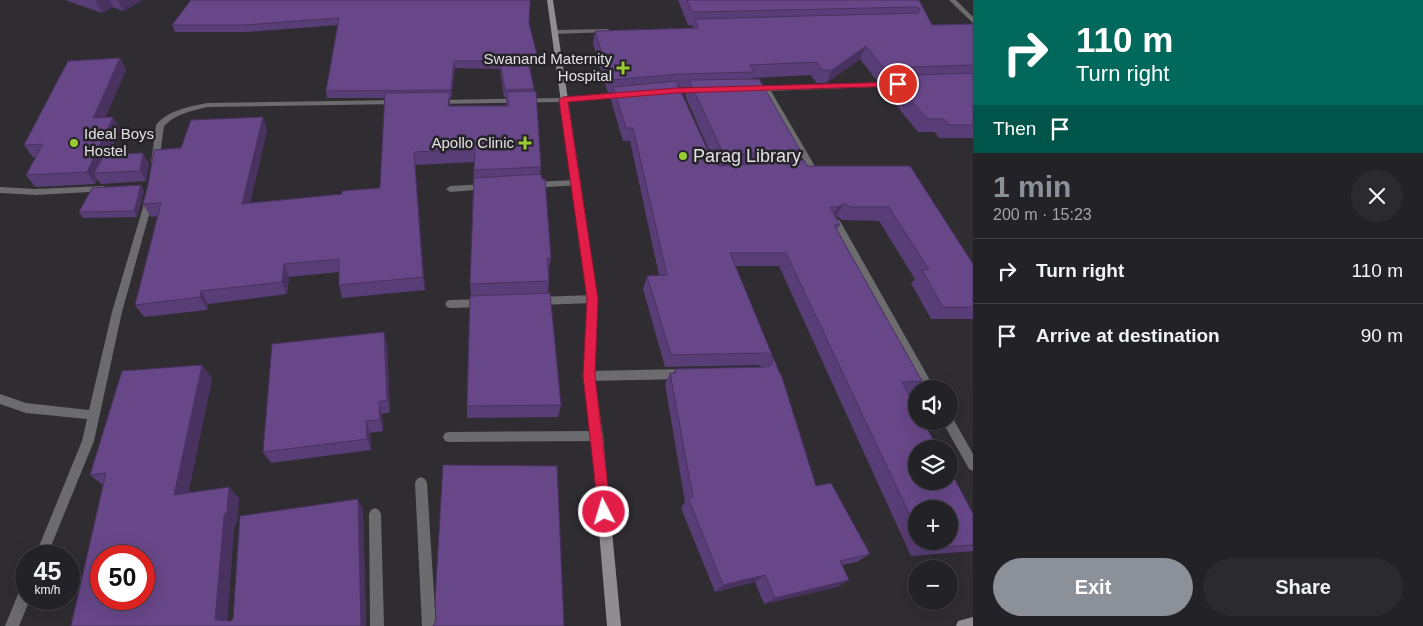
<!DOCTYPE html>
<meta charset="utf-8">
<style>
:root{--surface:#232226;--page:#2b2a2e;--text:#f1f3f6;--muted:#a3a4a7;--line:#403f43;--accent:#8c9099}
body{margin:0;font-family:Arial,sans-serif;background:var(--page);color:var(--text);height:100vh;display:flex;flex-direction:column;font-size:19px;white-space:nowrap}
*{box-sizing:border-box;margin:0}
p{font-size:16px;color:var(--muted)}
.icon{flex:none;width:28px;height:28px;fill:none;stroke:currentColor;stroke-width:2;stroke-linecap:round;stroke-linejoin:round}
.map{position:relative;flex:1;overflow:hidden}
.details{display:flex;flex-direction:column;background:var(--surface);width:450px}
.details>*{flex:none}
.top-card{background:#00695c;color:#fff;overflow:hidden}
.tools{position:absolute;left:908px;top:380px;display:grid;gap:10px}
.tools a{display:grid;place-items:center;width:50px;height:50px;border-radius:50%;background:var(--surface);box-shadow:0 5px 20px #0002,0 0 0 1px var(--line);font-size:25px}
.speed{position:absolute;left:15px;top:545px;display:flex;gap:10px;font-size:25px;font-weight:700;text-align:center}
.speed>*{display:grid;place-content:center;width:65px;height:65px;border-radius:50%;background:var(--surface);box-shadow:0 5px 20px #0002,0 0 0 1px var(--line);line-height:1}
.speed small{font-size:12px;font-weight:400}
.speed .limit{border:8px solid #d22;background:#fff;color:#111}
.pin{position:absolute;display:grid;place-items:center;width:42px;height:42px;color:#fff;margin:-21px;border:2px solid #fff;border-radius:50%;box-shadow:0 1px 5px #0007}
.me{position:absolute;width:55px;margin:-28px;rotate:355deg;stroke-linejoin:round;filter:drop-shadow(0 0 4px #0008)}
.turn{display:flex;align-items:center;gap:18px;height:105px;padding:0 20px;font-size:22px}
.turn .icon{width:65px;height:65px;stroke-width:2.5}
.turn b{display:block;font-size:35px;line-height:42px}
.then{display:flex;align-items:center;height:48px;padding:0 20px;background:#0003;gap:10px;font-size:19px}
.round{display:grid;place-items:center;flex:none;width:52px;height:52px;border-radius:26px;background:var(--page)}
.headline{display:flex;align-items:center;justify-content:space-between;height:85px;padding:0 20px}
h1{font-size:30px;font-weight:700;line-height:38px;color:var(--accent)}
.cta{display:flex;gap:10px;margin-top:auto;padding:10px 20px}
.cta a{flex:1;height:58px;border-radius:30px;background:var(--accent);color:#fff;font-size:20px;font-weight:700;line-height:58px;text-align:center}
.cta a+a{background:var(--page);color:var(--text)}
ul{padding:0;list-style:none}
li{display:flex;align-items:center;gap:15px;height:65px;padding:0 20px;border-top:1px solid var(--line)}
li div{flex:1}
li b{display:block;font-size:19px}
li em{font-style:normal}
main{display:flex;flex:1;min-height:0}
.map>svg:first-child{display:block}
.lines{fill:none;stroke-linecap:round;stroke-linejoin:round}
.lane{fill:#6c6b6e;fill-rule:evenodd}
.street{fill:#6c6b6e;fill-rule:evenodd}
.secondary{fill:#8f8d92;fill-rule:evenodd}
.wall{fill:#593d76;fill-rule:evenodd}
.shaded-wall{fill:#493260}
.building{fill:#684789;stroke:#493260;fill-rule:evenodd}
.route{fill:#e11d48;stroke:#92132f}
.poi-dot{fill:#9bcb33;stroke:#262328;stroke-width:2}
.labels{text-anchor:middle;stroke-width:5;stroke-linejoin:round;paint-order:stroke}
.far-poi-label{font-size:15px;fill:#e1e0e3;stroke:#262328;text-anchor:end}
.poi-label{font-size:18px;fill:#e1e0e3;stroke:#262328;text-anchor:start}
</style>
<main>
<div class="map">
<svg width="973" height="626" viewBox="0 0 973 626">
<rect width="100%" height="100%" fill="#2f2d32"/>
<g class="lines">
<g class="lane">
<polygon points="576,180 579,181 579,185 532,188 528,185 532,182"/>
<polygon points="485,184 488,185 488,189 450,192 446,189 450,186"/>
<polygon points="593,295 596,296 598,299 596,302 593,303 539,305 536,304 534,301 536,298 539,297"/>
<polygon points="482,299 485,300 487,303 485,306 482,307 450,308 447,307 445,304 447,301 450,300"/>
<polygon points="683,369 687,371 688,374 687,377 683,379 589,381 585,379 584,376 585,373 589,371"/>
<polygon points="597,431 601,432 603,436 601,440 597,441 449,442 445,441 443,437 445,433 449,432"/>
<polygon points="421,477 425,479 427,483 436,626 422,626 415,483 417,479"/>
<polygon points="375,508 379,510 381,514 384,626 370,626 369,514 371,510"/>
</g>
<g class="street">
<polygon points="949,0 956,0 973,17 973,23"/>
<polygon points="608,29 611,31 610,32 555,34 552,32 555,30"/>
<path d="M897,82L901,84L900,86L771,91L816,168C812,172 801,173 797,169L798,167L807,166L764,91H752L748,89L752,87L766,86Z"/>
<polygon points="700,88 703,88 703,92 667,93 663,91 667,89"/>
<polygon points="625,93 628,93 628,97 563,102 437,104 433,102 437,100 563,98"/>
<path d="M398,100H401V104L207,107C192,111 175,114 164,126L159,163L155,166L151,163L156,125C168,110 189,107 207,103Z"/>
<polygon points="104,186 108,189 107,191 36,195 0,193 0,187 36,189"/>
<polygon points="150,194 154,197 122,312 94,441 47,556 35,556 82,441 87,419 26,413 0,404 0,394 26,403 89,410 112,312 146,197"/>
<polygon points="836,218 840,221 935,389 924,389 832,221"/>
<polygon points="949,416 952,417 973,454 973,471 969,469 942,421 949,421"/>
<polygon points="26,585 26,599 30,599 19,626 5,626 21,587"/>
</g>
<g class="secondary">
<polygon points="547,0 553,0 598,299 594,376 603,436 621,626 607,626 591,436 584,376 588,299"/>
<polygon points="973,617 973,626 956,626 958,621"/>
</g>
</g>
<g class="wall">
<polygon points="65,0 143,0 123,11 113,7 102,13"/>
<path d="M191,0L529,23L538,59L537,66L529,67L534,89L541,167L540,175L551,258L548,272L549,281L548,293L561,405L558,417L467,418V406L471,296L470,284L474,162L415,165L425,290L342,298L339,285V272L289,277L287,294L208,304L207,310L144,317L135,305L158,216L151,217L143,204L181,148L267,130L250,203L342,194L380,188L385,98H327L326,91L338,25L246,32H175L172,25ZM455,68L500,69L504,97H506V106H450V98H451Z"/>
<path d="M678,0H919L932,25L973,24V138H939L935,132H918L883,89L888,81H877L860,59L826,83H816L811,75L752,78V79L800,150L795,160L807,166H910L973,264V319H931L911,283L915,279L879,221L842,220L836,216L835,217L840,225L837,230L922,381L909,393H908L973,514V551L911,556L779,266H735L780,374L816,486L870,554L857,562L842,565L849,580L837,587L764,604L755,582L715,592L681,508L685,502L665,384L670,373H673L675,369L763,367L758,365L665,367L643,289L647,276L659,275L630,141H623L611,100L612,92L608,93L593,44L595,31L692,28L693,25H688ZM679,87H687L685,95L715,164L713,162ZM916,509L949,541H916Z"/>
<polygon points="120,58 126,70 105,117 120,129 109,154 149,163 146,181 101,184 97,179 95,184 35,187 26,175 36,157 33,157 24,145"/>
<polygon points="144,191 137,217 83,218 79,212"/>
<polygon points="387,345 390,412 382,414 383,431 370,433 371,450 271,463 263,452"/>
<polygon points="202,365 212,379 188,492 239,498 237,522 234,527 227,621 231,621 363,510 366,626 71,626 103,485 90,475"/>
</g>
<g class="shaded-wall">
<polygon points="95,0 109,0 113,7 102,13"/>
<polygon points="118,0 143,0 123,11"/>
<polygon points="866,46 860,59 826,83 832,70"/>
<polygon points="120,58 126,70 100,130 93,118"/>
<polygon points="454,61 455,68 451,98 451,90"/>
<polygon points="450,92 450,105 448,106"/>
<polygon points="113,117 120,129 100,173 94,173 97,179 95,184 87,172"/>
<polygon points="263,117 267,130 247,217 242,204"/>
<polygon points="414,152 415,165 425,290 423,277"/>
<polygon points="143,153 149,163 146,181 140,171"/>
<polygon points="141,185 144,191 137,217 134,211"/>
<polygon points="844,203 836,216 830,220 838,207"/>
<polygon points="284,264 289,277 287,294 282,282"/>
<polygon points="201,291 208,304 207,310 200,297"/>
<polygon points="384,332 387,345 390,412 387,400"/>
<polygon points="202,365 212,379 186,505 174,495"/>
<polygon points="379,402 382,414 383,431 380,420"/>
<polygon points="366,421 370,433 371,450 367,439"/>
<polygon points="229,487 239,498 237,522 234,527 227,626 215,620 224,516"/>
<polygon points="358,499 363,510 366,626 361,626"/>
<polygon points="765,575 755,582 715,592 723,585"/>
<polygon points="849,580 837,587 764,604 775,598"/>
</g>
<g class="building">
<polygon points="191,0 530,0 529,23 538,59 528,59 534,89 505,90 500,61 454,61 451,90 326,91 339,18 244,25 172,25"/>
<polygon points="687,0 919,0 932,25 973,24 973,65 884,68 866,46 832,70 822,70 817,62 750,65 754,72 680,74 610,80 595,31 698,28 695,19 918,13 920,9 916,7 692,12"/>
<polygon points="120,58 93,118 113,117 87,172 26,175 43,144 24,145 68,61"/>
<polygon points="973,73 973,125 949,125 944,119 927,119 891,76"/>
<polygon points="759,79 800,150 724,155 689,80"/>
<polygon points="676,81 713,162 719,166 804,160 807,166 910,166 973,264 973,307 943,307 922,270 929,270 889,207 850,207 844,203 838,207 830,207 840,225 834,225 922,381 902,382 916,408 916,421 923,421 938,449 916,449 916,481 949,481 949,468 973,514 973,545 926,548 923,541 949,541 949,509 916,509 916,528 786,253 730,253 780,374 781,374 816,486 831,483 870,554 840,561 849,580 775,598 765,575 723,585 688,498 693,497 670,373 676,373 675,369 766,367 771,365 773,360 771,355 766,353 671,355 647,276 667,275 633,128 626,128 613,87"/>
<polygon points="536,91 541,167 474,170 475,149 414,152 423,277 339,285 339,259 284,264 282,282 201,291 200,297 135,305 161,203 143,204 148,185 154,150 181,148 191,120 263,117 242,204 342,194 342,191 380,188 385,93 450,92 448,106 509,106 506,92"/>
<polygon points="143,153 140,171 94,173 104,155"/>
<polygon points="541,174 542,179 545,179 551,258 547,258 549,281 470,284 474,178"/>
<polygon points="141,185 134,211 79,212 92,188"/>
<polygon points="550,293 561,405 467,406 470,296"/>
<polygon points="384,332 387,400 379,402 380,420 366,421 367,439 263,452 272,344"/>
<path d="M202,365L174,495L229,487L227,511L224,516L215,620L231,621L233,619L240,516L358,499L361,626H71L106,473L90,475L122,371ZM101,556H144V599H101Z"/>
<polygon points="443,465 557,466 564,626 433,626 436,620 435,601"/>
</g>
<polygon class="route" points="898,82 902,84 901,86 677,93 568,102 598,299 595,376 611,512 609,517 604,519 599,517 583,376 587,299 559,100 563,97 677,88"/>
<g class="poi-dot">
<path d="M620.5 60.5h5v5h5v5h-5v5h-5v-5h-5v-5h5z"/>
<circle cx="74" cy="143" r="5"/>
<path d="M522.5 135.5h5v5h5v5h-5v5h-5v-5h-5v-5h5z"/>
<circle cx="683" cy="156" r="5"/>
</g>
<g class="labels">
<g class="far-poi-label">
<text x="612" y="64">Swanand Maternity<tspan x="612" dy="17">Hospital</tspan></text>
<text x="84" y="139" text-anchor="start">Ideal Boys<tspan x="84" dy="17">Hostel</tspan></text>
<text x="514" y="148">Apollo Clinic</text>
</g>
<g class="poi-label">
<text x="693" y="162">Parag Library</text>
</g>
</g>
</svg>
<div class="tools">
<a><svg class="icon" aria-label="sound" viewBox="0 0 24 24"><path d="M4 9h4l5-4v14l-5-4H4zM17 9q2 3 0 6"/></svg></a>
<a><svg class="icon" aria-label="layers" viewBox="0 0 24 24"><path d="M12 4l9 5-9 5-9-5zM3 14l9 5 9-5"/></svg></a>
<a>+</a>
<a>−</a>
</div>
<div class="speed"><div>45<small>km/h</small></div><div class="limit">50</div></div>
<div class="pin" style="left:898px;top:84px;background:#d93025"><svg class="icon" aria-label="arrive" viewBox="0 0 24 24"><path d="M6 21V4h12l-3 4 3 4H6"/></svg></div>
<svg class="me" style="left:604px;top:512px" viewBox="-20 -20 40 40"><circle r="17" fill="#e11d48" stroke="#fff" stroke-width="3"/><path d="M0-11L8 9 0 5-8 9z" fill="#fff"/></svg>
</div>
<section class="details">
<div class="top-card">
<div class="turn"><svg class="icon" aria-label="right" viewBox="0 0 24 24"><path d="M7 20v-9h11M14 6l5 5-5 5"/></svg><div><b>110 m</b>Turn right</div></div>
<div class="then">Then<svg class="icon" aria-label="arrive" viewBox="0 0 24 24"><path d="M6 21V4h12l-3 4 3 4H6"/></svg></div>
</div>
<div class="headline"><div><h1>1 min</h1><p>200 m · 15:23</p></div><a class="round"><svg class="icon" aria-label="close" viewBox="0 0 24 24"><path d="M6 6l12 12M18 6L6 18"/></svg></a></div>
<ul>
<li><svg class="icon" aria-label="right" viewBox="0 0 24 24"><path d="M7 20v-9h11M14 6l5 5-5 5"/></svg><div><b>Turn right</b></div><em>110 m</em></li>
<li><svg class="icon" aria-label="arrive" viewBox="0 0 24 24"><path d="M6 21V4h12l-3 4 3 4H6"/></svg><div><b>Arrive at destination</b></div><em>90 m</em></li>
</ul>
<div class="cta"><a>Exit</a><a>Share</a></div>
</section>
</main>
